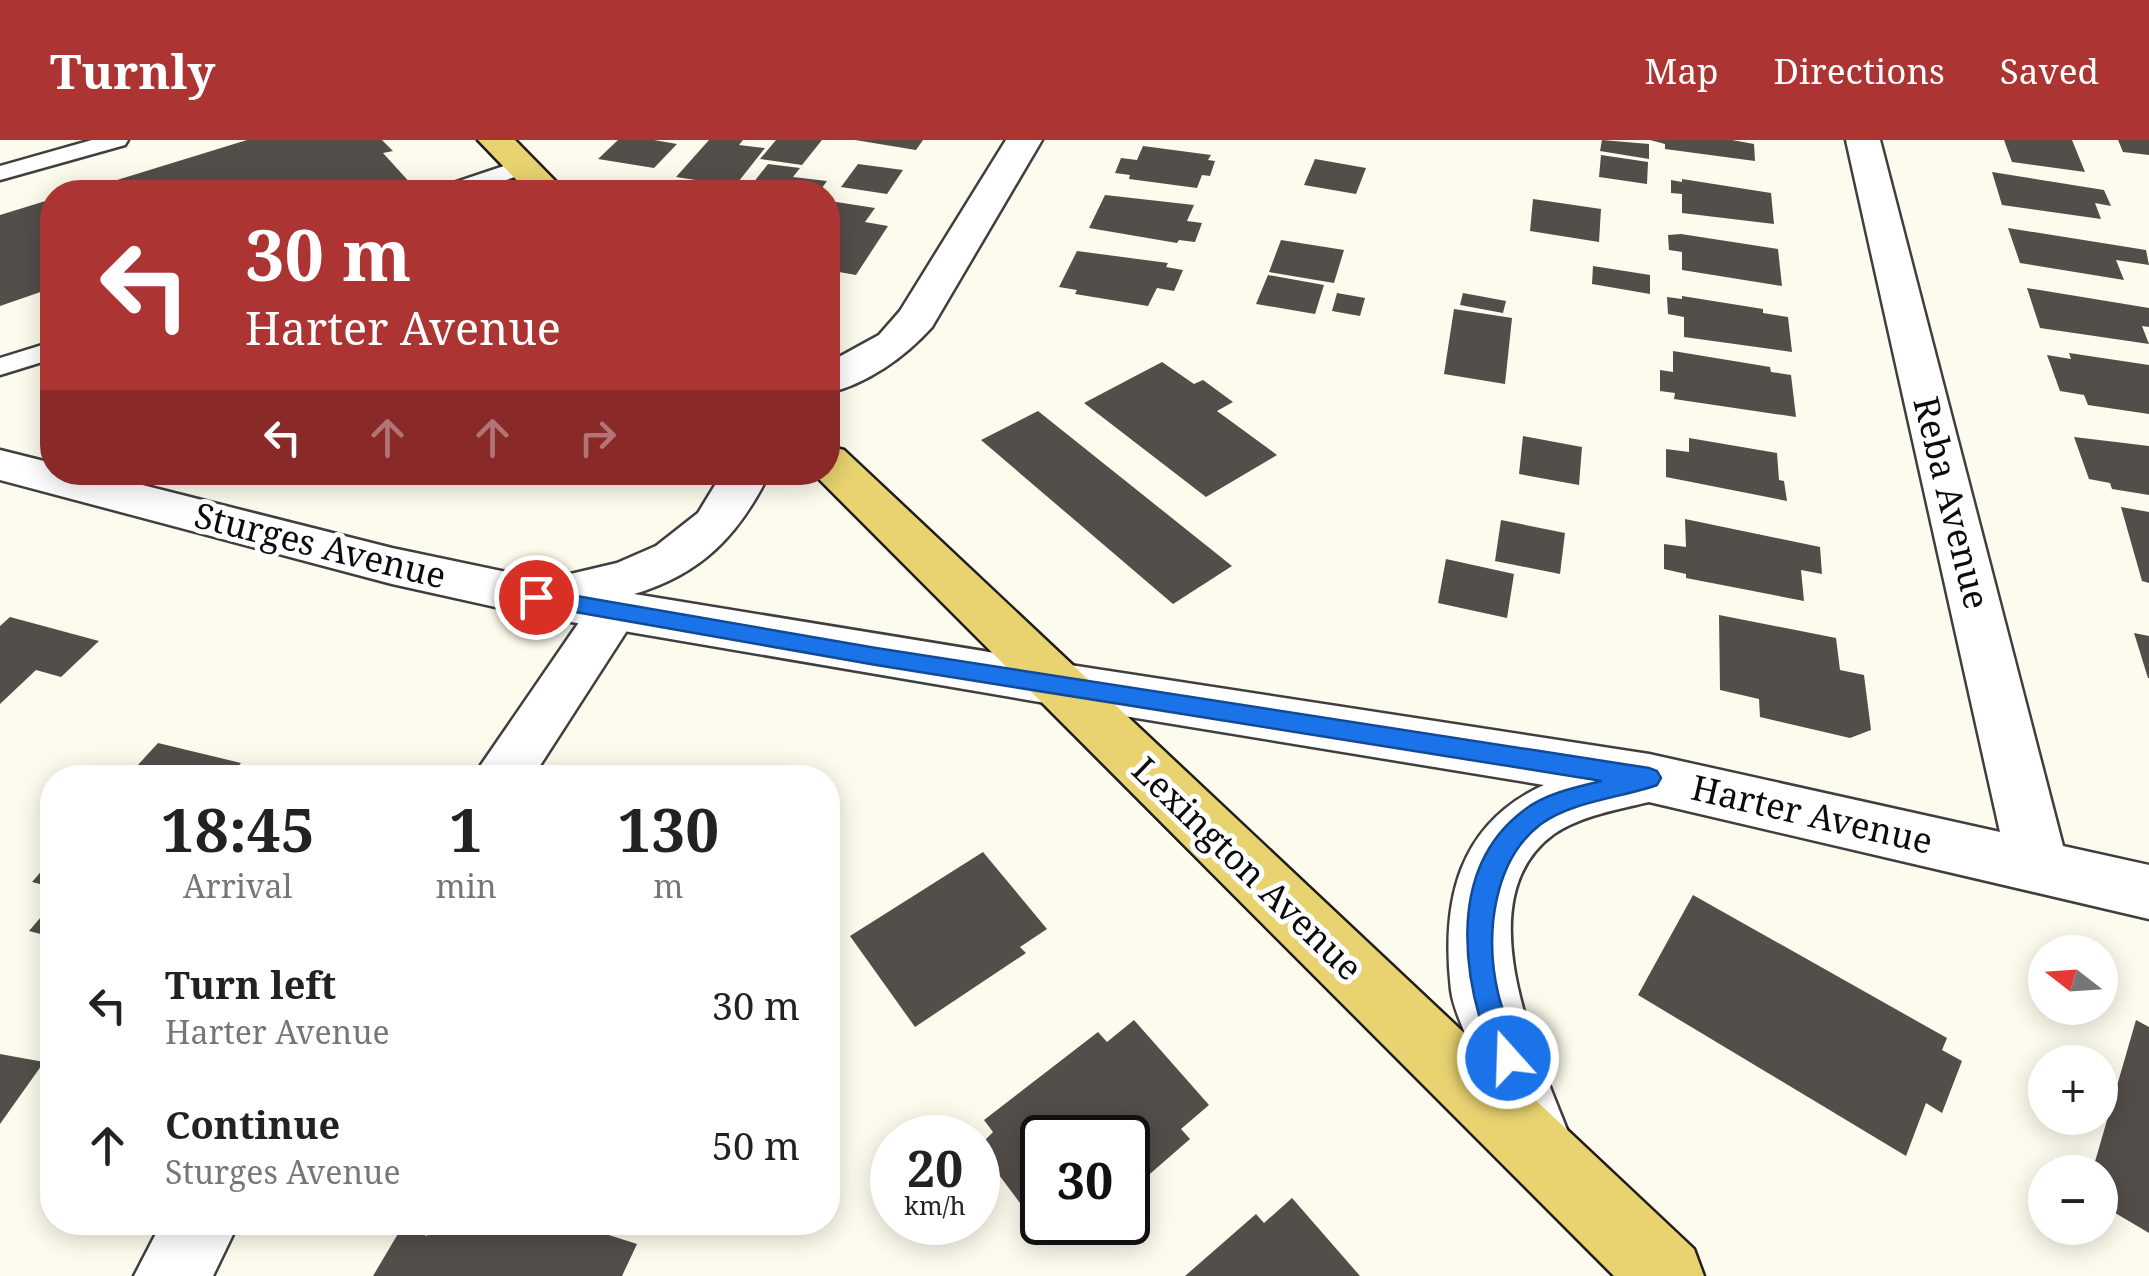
<!DOCTYPE html>
<meta charset="utf-8">
<style>
:root{--surface:#fff;--page:#f2f2f2;--text:#222;--muted:#767676;--accent:#ac3534}
body{margin:0;font-family:"Noto Serif",serif;background:var(--page);color:var(--text);height:100vh;display:flex;flex-direction:column;font-size:38px;white-space:nowrap}
*{box-sizing:border-box;margin:0}
p{font-size:32px;color:var(--muted)}
.icon{flex:none;width:55px;height:55px;fill:none;stroke:currentColor;stroke-width:2;stroke-linecap:round;stroke-linejoin:round}
.map{position:relative;flex:1;overflow:hidden}
.drawer{position:absolute;left:40px;top:625px;width:800px;height:470px;display:flex;flex-direction:column;background:var(--surface);border-radius:40px;box-shadow:0 5px 25px #0003}
.drawer>*{flex:none}
.top-card{position:absolute;left:40px;top:40px;width:800px;height:305px;border-radius:40px;box-shadow:0 5px 25px #0003;background:#ac3534;color:#fff;overflow:hidden}
.needle{width:65px;rotate:287deg}
.tools{position:absolute;left:2028px;top:795px;display:grid;gap:20px}
.tools a{display:grid;place-items:center;width:90px;height:90px;border-radius:50%;background:var(--surface);box-shadow:0 5px 25px #0003;font-size:50px}
.speed{position:absolute;left:870px;top:975px;display:flex;gap:20px;font-size:50px;font-weight:700;text-align:center}
.speed>*{display:grid;place-content:center;width:130px;height:130px;border-radius:50%;background:var(--surface);box-shadow:0 5px 25px #0003;line-height:1}
.speed small{font-size:25px;font-weight:400}
.speed .limit{border:5px solid #111;border-radius:15px;background:#fff;color:#111}
.pin{position:absolute;display:grid;place-items:center;width:85px;height:85px;color:#fff;margin:-42px;border:5px solid #fff;border-radius:50%;box-shadow:0 2px 10px #0007}
.me{position:absolute;width:110px;margin:-55px;rotate:340deg;stroke-linejoin:round;filter:drop-shadow(0 0 8px #0008)}
.turn{display:flex;align-items:center;gap:35px;height:210px;padding:0 40px;font-size:45px}
.turn .icon{width:130px;height:130px;stroke-width:2.5}
.turn b{display:block;font-size:70px;line-height:85px}
.lanes{display:flex;align-items:center;height:95px;padding:0 40px;background:#0003;justify-content:center;gap:50px;direction:ltr}
.lanes .off{opacity:.35}
.eta{display:flex;justify-content:space-evenly;align-items:center;height:170px;text-align:center}
.eta b{font-size:60px;font-weight:700;line-height:70px}
ul{padding:0;list-style:none}
li{display:flex;align-items:center;gap:30px;height:140px;padding:0 40px}
li div{flex:1}
li b{display:block;font-size:38px}
li em{font-style:normal}
header{display:flex;align-items:center;gap:60px;box-sizing:border-box;height:140px;padding:0 50px;background:var(--accent);color:#fff}
header strong{font-size:48px}
nav{display:flex;gap:55px;margin-inline-start:auto;font-size:35px}
.map>svg:first-child{display:block}
.building{fill:#534e49}
.lines{fill:none;stroke-linecap:round;stroke-linejoin:round}
.service-casing{stroke:#3f3f3f;stroke-width:5}
.minor-casing{stroke:#3f3f3f;stroke-width:5}
.tertiary-casing{stroke:#3f3f3f;stroke-width:5}
.primary-casing{stroke:#1d1d1d;stroke-width:5}
.service{fill:#fff;fill-rule:evenodd}
.minor{fill:#fff;fill-rule:evenodd}
.tertiary{fill:#fff;fill-rule:evenodd}
.primary{fill:#e9d370;fill-rule:evenodd}
.route{fill:#1a73e8;stroke:#114b97;stroke-width:2.5}
.labels{text-anchor:middle;stroke-width:10;stroke-linejoin:round;paint-order:stroke}
.street-label{font-size:35px;fill:#0c0c0c;stroke:#fff}
</style>
<header>
<strong>Turnly</strong>
<nav><a>Map</a><a>Directions</a><a>Saved</a></nav>
</header>
<div class="map">
<svg width="2149" height="1136" viewBox="0 0 2149 1136">
<rect width="100%" height="100%" fill="#fdfbed"/>
<g class="building">
<polygon points="247,0 382,0 393,11 383,13 413,46 395,52 78,52"/>
<polygon points="618,0 654,0 677,4 654,28 598,19"/>
<polygon points="709,0 743,0 739,5 765,8 735,46 676,37"/>
<polygon points="776,0 822,0 802,25 760,19"/>
<polygon points="855,0 923,0 916,10"/>
<polygon points="1602,0 1649,4 1649,19 1600,11"/>
<polygon points="1650,0 1732,0 1754,4 1755,21 1665,9 1665,4"/>
<polygon points="2004,0 2072,0 2085,32 2012,22"/>
<polygon points="2118,0 2149,0 2149,15 2123,12"/>
<polygon points="1143,6 1211,15 1208,20 1215,21 1210,36 1202,35 1197,48 1129,39 1130,35 1115,33 1121,18 1137,20"/>
<polygon points="1601,15 1648,22 1647,44 1599,37"/>
<polygon points="1315,19 1366,28 1356,54 1304,45"/>
<polygon points="768,24 800,28 793,37 827,41 819,52 746,52"/>
<polygon points="858,24 903,30 887,54 841,47"/>
<polygon points="1992,32 2104,50 2111,66 2095,63 2101,79 2002,65"/>
<polygon points="1682,39 1771,53 1774,84 1682,73 1682,54 1671,53 1671,40 1682,42"/>
<polygon points="1105,55 1194,65 1187,81 1202,83 1195,102 1179,100 1177,103 1089,88"/>
<polygon points="52,59 52,148 0,166 0,75"/>
<polygon points="1533,59 1601,69 1599,102 1530,91"/>
<polygon points="830,61 875,68 865,82 888,86 856,135 828,130"/>
<polygon points="2008,88 2146,110 2149,125 2116,120 2124,140 2020,123"/>
<polygon points="1681,94 1778,109 1782,146 1682,130 1682,112 1669,110 1668,95"/>
<polygon points="1281,100 1344,110 1334,143 1269,132"/>
<polygon points="1077,111 1168,123 1166,127 1183,130 1174,151 1157,148 1148,166 1075,154 1077,150 1059,147"/>
<polygon points="1593,126 1650,135 1650,154 1592,144"/>
<polygon points="1268,135 1324,145 1315,174 1256,164"/>
<polygon points="2027,148 2149,168 2149,187 2142,186 2149,204 2040,188"/>
<polygon points="1337,153 1365,158 1360,176 1332,171"/>
<polygon points="1463,153 1506,161 1503,173 1460,165"/>
<polygon points="1682,156 1763,169 1763,173 1788,177 1792,212 1684,197 1684,177 1668,174 1667,157 1682,159"/>
<polygon points="1454,169 1512,178 1505,244 1444,234"/>
<polygon points="1673,211 1770,227 1771,232 1791,235 1796,277 1674,259 1675,253 1660,251 1660,230 1673,232"/>
<polygon points="2069,213 2149,225 2149,274 2088,265 2084,255 2060,251 2047,215 2071,219"/>
<polygon points="1162,222 1194,244 1203,240 1233,262 1217,271 1277,315 1206,357 1084,263"/>
<polygon points="1038,271 1232,426 1173,464 981,300"/>
<polygon points="1523,296 1582,307 1579,345 1519,334"/>
<polygon points="2074,297 2149,306 2149,355 2112,349 2110,343 2089,339"/>
<polygon points="1689,298 1777,313 1779,340 1784,341 1787,361 1666,337 1666,309 1689,312"/>
<polygon points="2121,367 2149,372 2149,443 2142,441"/>
<polygon points="1685,379 1820,407 1822,434 1801,430 1804,461 1686,438 1686,434 1664,429 1664,404 1686,407"/>
<polygon points="1501,380 1565,393 1560,434 1495,421"/>
<polygon points="1446,419 1514,434 1507,478 1438,463"/>
<polygon points="1719,475 1836,498 1840,530 1864,535 1871,590 1850,598 1760,577 1759,559 1720,550"/>
<polygon points="10,477 99,501 61,537 36,530 0,564 0,486"/>
<polygon points="2134,493 2149,496 2149,538 2148,538"/>
<polygon points="158,603 241,623 229,638 126,638"/>
<polygon points="983,712 1047,789 1020,807 1026,813 915,887 850,796"/>
<polygon points="52,719 52,747 32,742"/>
<polygon points="1693,755 1947,898 1942,910 1962,921 1942,973 1926,963 1906,1016 1638,855"/>
<polygon points="52,764 52,797 29,791"/>
<polygon points="1134,880 1209,965 1181,989 1190,999 1128,1053 1128,998 1042,998 1042,1055 1040,1052 1023,1067 978,1007 993,992 984,980 1098,892 1107,902"/>
<polygon points="2136,880 2149,887 2149,1093 2100,1064 2100,1032 2092,1032"/>
<polygon points="0,914 44,922 0,984"/>
<polygon points="1292,1058 1360,1136 1185,1136 1256,1074 1264,1083"/>
<polygon points="434,1082 568,1082 637,1104 622,1136 373,1136 402,1087 427,1096"/>
</g>
<g class="lines">
<defs>
<g id="service">
<polygon points="92,0 128,0 125,5 0,40 0,26"/>
<polygon points="522,20 533,27 530,32 470,52 437,52 441,47"/>
<polygon points="52,202 52,219 0,235 0,218"/>
</g>
<g id="minor">
<path d="M1006,0H1042L932,187C905,217 867,244 828,253V223L879,195L900,171Z"/>
<path d="M1846,0H1880L2063,706L2149,725V779L1649,662C1619,669 1580,676 1554,694C1460,762 1544,927 1575,1010L1565,1035L1540,1045L1515,1035L1505,1010C1492,974 1480,937 1468,901C1462,885 1453,867 1451,850C1441,761 1458,684 1544,645L1057,565L1038,559L1030,544L1038,529L1057,523L1649,614L2000,692Z"/>
<polygon points="613,453 631,459 639,472 532,638 472,638 595,459"/>
<polygon points="162,1082 239,1082 213,1136 134,1136"/>
</g>
<path id="tertiary" d="M0,310L52,323V332H91L392,408L545,440L617,423L656,406L698,373L723,332H770C739,395 702,434 634,454L1057,523L1076,529L1084,544L1076,559L1057,565L536,476L392,444L0,340Z"/>
<g id="primary">
<polygon points="478,0 515,0 566,52 528,52"/>
<polygon points="828,306 844,310 1694,1109 1704,1136 1614,1136 812,332 828,332"/>
</g>
</defs>
<use href="#service" class="service-casing"/>
<use href="#minor" class="minor-casing"/>
<use href="#tertiary" class="tertiary-casing"/>
<use href="#primary" class="primary-casing"/>
<use href="#service" class="service"/>
<use href="#minor" class="minor"/>
<use href="#tertiary" class="tertiary"/>
<use href="#primary" class="primary"/>
</g>
<path class="route" d="M536,449L876,508L1649,628L1657,631L1661,638L1657,645C1620,658 1573,661 1541,684C1492,721 1485,797 1498,853C1503,875 1514,897 1521,918L1517,928L1508,932L1498,928C1463,848 1443,732 1523,671C1544,654 1576,647 1602,641L876,525L536,465L526,457Z"/>
<g class="labels">
<g class="street-label">
<text transform="translate(1951 363) rotate(76)" y="12">Reba Avenue</text>
<text transform="translate(320 406) rotate(14)" y="12">Sturges Avenue</text>
<text transform="translate(1812 675) rotate(13)" y="12">Harter Avenue</text>
<text transform="translate(1247 729) rotate(44)" y="12">Lexington Avenue</text>
</g>
</g>
</svg>
<div class="tools">
<a><svg class="needle" viewBox="-14 -14 28 28"><path d="M0-13l5 13h-10z" fill="#e53935"/><path d="M0 13l5-13h-10z" fill="#767676"/></svg></a>
<a>+</a>
<a>−</a>
</div>
<div class="speed"><div>20<small>km/h</small></div><div class="limit">30</div></div>
<div class="pin" style="left:536px;top:457px;background:#d93025"><svg class="icon" aria-label="arrive" viewBox="0 0 24 24"><path d="M6 21V4h12l-3 4 3 4H6"/></svg></div>
<svg class="me" style="left:1508px;top:918px" viewBox="-20 -20 40 40"><circle r="17" fill="#1a73e8" stroke="#fff" stroke-width="3"/><path d="M0-11L8 9 0 5-8 9z" fill="#fff"/></svg>
<div class="top-card">
<div class="turn"><svg class="icon" aria-label="left" viewBox="0 0 24 24"><path d="M17 20v-9H6M10 6l-5 5 5 5"/></svg><div><b>30 m</b>Harter Avenue</div></div>
<div class="lanes"><svg class="icon" aria-label="left" viewBox="0 0 24 24"><path d="M17 20v-9H6M10 6l-5 5 5 5"/></svg><svg class="icon off" aria-label="ahead" viewBox="0 0 24 24"><path d="M12 20V5M6 11l6-6 6 6"/></svg><svg class="icon off" aria-label="ahead" viewBox="0 0 24 24"><path d="M12 20V5M6 11l6-6 6 6"/></svg><svg class="icon off" aria-label="right" viewBox="0 0 24 24"><path d="M7 20v-9h11M14 6l5 5-5 5"/></svg></div>
</div>
<section class="drawer">
<div class="eta">
<div><b>18:45</b><p>Arrival</p></div>
<div><b>1</b><p>min</p></div>
<div><b>130</b><p>m</p></div>
</div>
<ul>
<li><svg class="icon" aria-label="left" viewBox="0 0 24 24"><path d="M17 20v-9H6M10 6l-5 5 5 5"/></svg><div><b>Turn left</b><p>Harter Avenue</p></div><em>30 m</em></li>
<li><svg class="icon" aria-label="ahead" viewBox="0 0 24 24"><path d="M12 20V5M6 11l6-6 6 6"/></svg><div><b>Continue</b><p>Sturges Avenue</p></div><em>50 m</em></li>
</ul>
</section>
</div>
